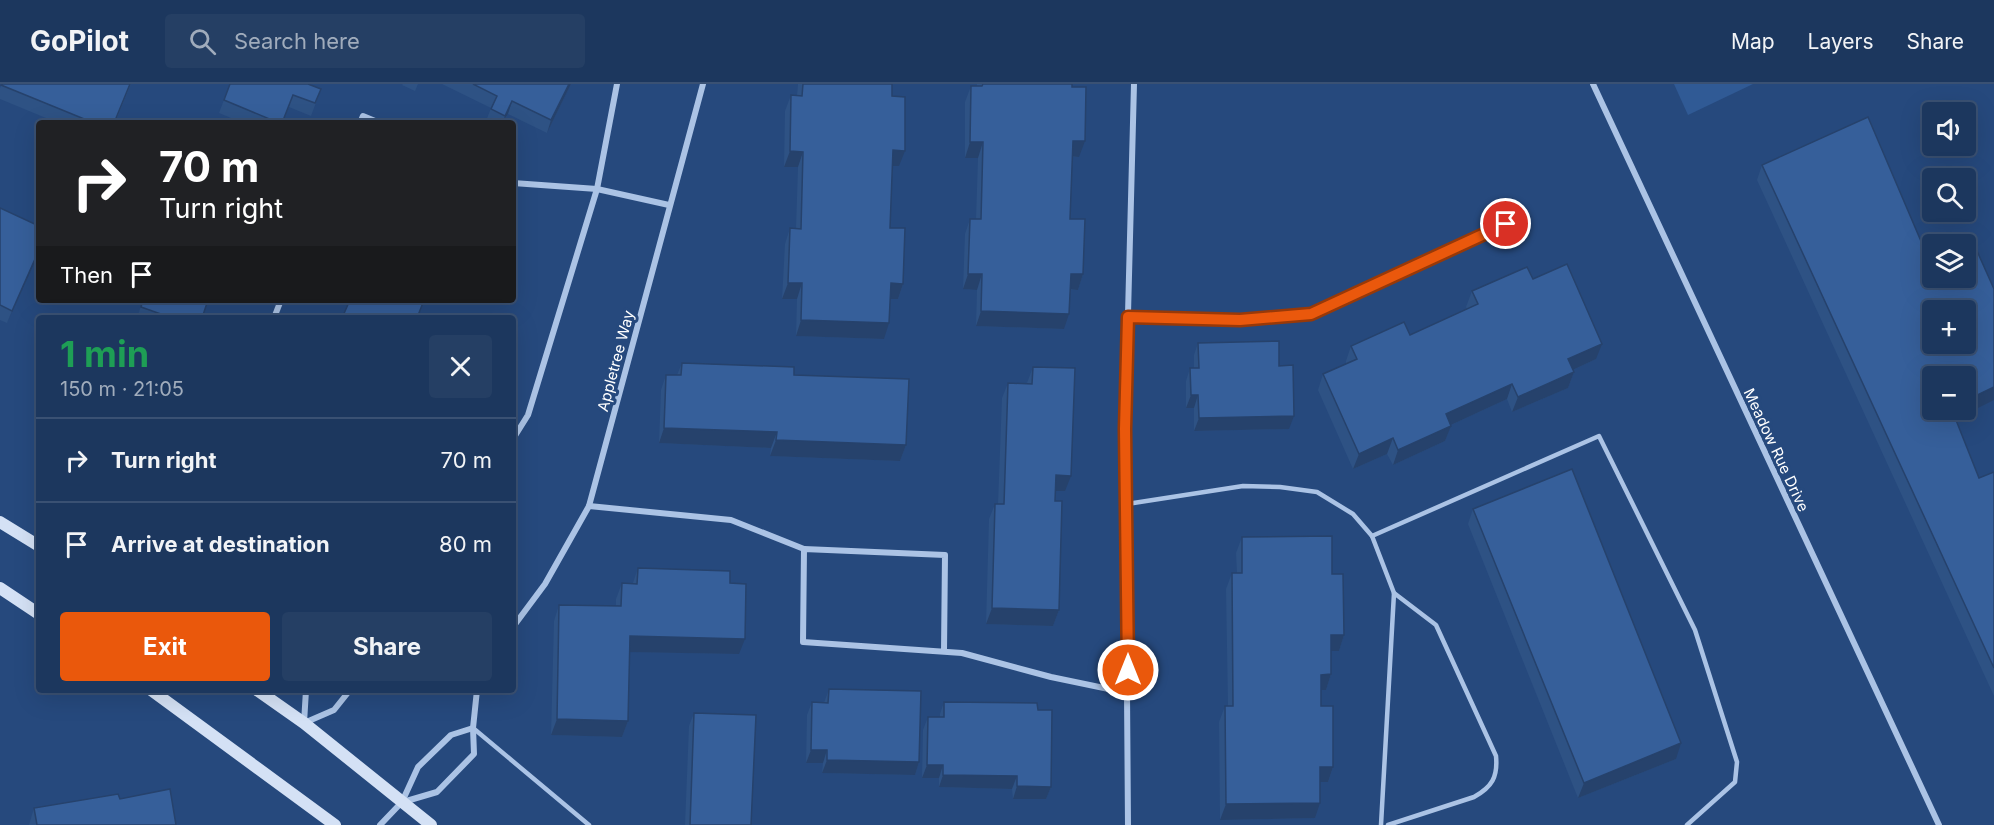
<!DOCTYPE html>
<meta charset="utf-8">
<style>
:root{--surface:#1c375e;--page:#253f64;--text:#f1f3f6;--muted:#a0acbc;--line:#3a5173;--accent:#ea580c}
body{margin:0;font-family:Inter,sans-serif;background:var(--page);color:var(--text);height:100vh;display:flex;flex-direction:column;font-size:22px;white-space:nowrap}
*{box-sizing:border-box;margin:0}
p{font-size:20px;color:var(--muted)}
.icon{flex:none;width:33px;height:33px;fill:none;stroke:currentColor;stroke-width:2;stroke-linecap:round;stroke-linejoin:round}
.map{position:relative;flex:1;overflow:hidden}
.side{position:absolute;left:36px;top:231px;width:480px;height:378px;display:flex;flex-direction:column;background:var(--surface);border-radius:6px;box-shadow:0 6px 24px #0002,0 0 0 2px var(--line)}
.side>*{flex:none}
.top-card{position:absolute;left:36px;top:36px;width:480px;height:183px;border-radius:6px;box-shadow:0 6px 24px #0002,0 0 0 2px var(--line);background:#202124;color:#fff;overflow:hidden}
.fabs{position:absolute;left:1922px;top:18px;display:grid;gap:12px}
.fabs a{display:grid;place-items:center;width:54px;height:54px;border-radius:6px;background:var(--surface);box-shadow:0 6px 24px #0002,0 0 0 2px var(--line);font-size:30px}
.pin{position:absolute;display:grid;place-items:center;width:51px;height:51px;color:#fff;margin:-26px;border:3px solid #fff;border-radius:50%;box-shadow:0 2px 6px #0007}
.me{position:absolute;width:66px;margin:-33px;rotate:0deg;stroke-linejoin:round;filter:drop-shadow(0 0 4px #0008)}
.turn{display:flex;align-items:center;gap:21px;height:126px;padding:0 24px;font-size:27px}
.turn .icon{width:78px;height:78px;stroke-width:2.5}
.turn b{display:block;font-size:42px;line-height:51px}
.then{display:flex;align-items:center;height:57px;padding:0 24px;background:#0003;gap:12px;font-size:22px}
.round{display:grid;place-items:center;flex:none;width:63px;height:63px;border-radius:6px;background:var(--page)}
.summary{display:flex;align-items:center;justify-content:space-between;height:102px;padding:0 24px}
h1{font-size:36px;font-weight:700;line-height:45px;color:#1e9e55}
.primary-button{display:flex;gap:12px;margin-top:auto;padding:12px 24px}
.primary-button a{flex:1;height:69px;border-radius:6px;background:var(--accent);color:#fff;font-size:24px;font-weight:700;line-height:69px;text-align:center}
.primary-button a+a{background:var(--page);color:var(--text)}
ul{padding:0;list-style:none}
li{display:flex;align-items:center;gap:18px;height:84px;padding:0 24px;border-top:2px solid var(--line)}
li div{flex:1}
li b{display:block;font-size:22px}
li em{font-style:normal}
header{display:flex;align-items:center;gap:36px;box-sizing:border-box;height:84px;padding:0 30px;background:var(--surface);border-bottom:2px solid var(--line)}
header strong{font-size:28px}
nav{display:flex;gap:33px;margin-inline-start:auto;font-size:21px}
.search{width:420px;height:54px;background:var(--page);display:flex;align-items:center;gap:15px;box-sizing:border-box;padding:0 21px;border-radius:6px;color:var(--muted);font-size:22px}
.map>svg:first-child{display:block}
.green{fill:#305a95}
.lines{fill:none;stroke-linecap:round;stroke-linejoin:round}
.lane{stroke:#abc3e5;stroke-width:4.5}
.street{stroke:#abc3e5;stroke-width:6}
.secondary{stroke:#d4e1f5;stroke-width:12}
.wall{fill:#2e5284}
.shaded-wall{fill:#26426c}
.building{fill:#365f9a;stroke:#26426c;stroke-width:1.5;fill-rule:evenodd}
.route-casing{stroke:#983908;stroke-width:15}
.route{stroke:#ea580c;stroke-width:10}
.labels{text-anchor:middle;stroke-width:6;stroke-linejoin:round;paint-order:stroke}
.street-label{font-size:15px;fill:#fff;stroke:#26497d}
</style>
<header>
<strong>GoPilot</strong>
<div class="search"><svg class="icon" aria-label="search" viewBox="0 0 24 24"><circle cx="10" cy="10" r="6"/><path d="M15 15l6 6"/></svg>Search here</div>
<nav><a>Map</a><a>Layers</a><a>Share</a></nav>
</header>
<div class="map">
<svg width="1994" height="741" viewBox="0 0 1994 741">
<rect width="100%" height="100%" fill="#26497d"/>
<polygon class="green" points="1674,0 1753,0 1688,31"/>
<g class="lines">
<g class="lane">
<polyline points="1128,233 1240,236 1311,229 1506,140"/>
<polyline points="1127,420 1243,402 1280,403 1317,408 1353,430 1372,452 1394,509 1381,741"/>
<polyline points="1372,452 1599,352 1695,546 1737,678 1735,698 1687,741"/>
<polyline points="473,644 589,741"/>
<path d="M1388,741L1474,713C1492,703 1498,693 1496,672L1436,541L1394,509"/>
</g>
<g class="street">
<polyline points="1593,0 1939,741"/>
<polyline points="360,39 363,32 380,39"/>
<polyline points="513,99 597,105 669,121"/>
<polyline points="274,234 281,216"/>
<polyline points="513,355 528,331 597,105 617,0"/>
<polyline points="589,422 731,436 804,465"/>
<polyline points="513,543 545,500 589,422 703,0"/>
<polyline points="944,567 945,471 804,465 803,558 962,569 1051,593 1128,609"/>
<polyline points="306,606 304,639 334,626 350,606"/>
<polyline points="403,718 437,708 474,670 473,644 477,606"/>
<polyline points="380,741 402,718 418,683 451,651 473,644"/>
<polyline points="1128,741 1125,345 1134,0"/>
</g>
<g class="secondary">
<polyline points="0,438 39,462"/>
<polyline points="0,504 39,530"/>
<polyline points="151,606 335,741"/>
<polyline points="257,606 304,639 431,741"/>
</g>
</g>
<g class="wall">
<polygon points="2,0 131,0 115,39 58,39 0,15 0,4"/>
<polygon points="230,0 321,5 311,32 289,23 282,39 243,39 219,29"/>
<polygon points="403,0 418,0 415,7 402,1"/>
<polygon points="442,0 571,0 547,49 508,30 503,39 489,39 486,37 491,24"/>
<polygon points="798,0 892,0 892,12 899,82 892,82 890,144 903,200 898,215 890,215 884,255 796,252 797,215 782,215 785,160 790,144 796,144 798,83 784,83 785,27 791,11 797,12"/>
<polygon points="977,0 1072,0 1079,73 1072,73 1070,135 1083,190 1078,206 1070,206 1064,245 976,242 977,206 963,205 965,150 970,135 976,135 978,74 965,74 965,18 971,2 977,2"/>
<polygon points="1762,81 1956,335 1979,394 1994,388 1994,612 1757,96"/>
<polygon points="0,124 39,169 7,239 0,236"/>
<polygon points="1533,195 1596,275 1573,286 1574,288 1568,304 1512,328 1507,315 1451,341 1445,357 1393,381 1387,370 1353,385 1318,306 1323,290 1346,280 1346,277 1351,262 1410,251 1467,225 1466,223 1472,207"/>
<polygon points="143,216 202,234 137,234"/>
<polygon points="210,216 227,216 225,221"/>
<polygon points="1198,259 1279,282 1289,345 1194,347 1194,324 1186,324 1186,297 1190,284 1194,284 1194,271"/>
<polygon points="682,279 794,291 906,361 900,377 770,372 771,364 659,359 661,306 666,291 677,291"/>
<polygon points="1033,283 1065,407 1055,407 1059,526 1053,542 986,540 989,435 995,420 998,420 1002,314 1008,299 1027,299"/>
<polygon points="1473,425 1676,675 1578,714 1468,440"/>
<polygon points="1242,453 1332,490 1344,551 1339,567 1331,567 1331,590 1326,606 1321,606 1321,622 1333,683 1328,698 1320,698 1315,734 1220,736 1219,638 1225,622 1228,622 1226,505 1232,489 1237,489 1236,469"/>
<polygon points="638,484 730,499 739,570 630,568 628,637 622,653 551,651 554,537 559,521 616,522 616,515 622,499 633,499"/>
<polygon points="829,605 919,678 915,691 822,689 823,679 806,679 807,631 812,618 824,619"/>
<polygon points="944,618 1038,626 1051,703 1046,715 1013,715 1012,705 939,703 939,694 922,694 923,646 928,633 940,633 940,630"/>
<polygon points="694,629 751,741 685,741 689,642"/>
<polygon points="120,715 176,741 29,741 34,724"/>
</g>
<g class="shaded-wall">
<polygon points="569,0 571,0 547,49 551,36"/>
<polygon points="512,17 508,30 502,39 505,32"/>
<polygon points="1073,57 1085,57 1079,73 1067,72"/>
<polygon points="970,58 983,58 978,74 965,74"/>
<polygon points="893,66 905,67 899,82 887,82"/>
<polygon points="790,67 803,68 798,83 784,83"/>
<polygon points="39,166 39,169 7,239 12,227"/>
<polygon points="968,190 982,190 977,206 963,205"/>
<polygon points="1071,190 1083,190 1078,206 1065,205"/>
<polygon points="788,199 802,199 797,215 782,215"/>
<polygon points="891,199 903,200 898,215 885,215"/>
<polygon points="981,227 1069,230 1064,245 976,242"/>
<polygon points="801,236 889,239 884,255 796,252"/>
<polygon points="1602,260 1596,275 1562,291 1568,275"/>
<polygon points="1574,288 1568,304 1512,328 1518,313"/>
<polygon points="1512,300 1507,315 1440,346 1446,330"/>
<polygon points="1994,303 1994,316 1946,340 1951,326 1965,326 1965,317"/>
<polygon points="1191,311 1198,311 1194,324 1186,324"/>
<polygon points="1294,332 1289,345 1194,347 1199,334"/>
<polygon points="1451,342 1445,357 1393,381 1398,366"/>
<polygon points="664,344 777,348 771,364 659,359"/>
<polygon points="1393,354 1387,370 1353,385 1359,370"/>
<polygon points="776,356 906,361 900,377 770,372"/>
<polygon points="1056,391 1071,392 1065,407 1050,407"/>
<polygon points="992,524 1059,526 1053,542 986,540"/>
<polygon points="1331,551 1344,551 1339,567 1325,567"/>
<polygon points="630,552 745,555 739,570 625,568"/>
<polygon points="1331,590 1326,606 1315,606 1321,591"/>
<polygon points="557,635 628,637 622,653 551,651"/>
<polygon points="1681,659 1676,675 1578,714 1584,699"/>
<polygon points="811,666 827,666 823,679 806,679"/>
<polygon points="827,676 919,678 915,691 822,689"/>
<polygon points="927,681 943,681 939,694 922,694"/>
<polygon points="1320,683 1333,683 1328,698 1314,698"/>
<polygon points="943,691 1017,692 1012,705 939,703"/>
<polygon points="1017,702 1051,703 1046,715 1013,715"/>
<polygon points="1320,719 1315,734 1220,736 1226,720"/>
</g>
<g class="building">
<polygon points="2,0 130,0 114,39 94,39 1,1"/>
<polygon points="230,0 308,0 321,5 315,19 293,11 282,39 279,39 224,16"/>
<polygon points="473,0 569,0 551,36 512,17 505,32 491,25 497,12"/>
<polygon points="803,0 892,0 892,12 905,13 905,67 893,66 890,144 905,144 903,200 891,199 889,239 801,236 802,199 788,199 790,144 801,145 803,68 790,67 791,11 802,12"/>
<polygon points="983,0 1072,0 1072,3 1086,3 1085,57 1073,57 1070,135 1085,135 1083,190 1071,190 1069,230 981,227 982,190 968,190 970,135 981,135 983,58 970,58 971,2 982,2"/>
<path d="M1868,33L1932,183V194H1965V172L1977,167L1994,205V303L1965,317V292H1932V326H1952L1979,394L1994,388V584L1762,81ZM1932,226H1965V260H1932Z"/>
<polygon points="0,124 39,142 39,166 12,227 0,221"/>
<polygon points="1567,180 1602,260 1568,275 1574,288 1518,313 1512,300 1446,330 1451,342 1398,366 1393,354 1359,370 1323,290 1357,275 1351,262 1404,238 1410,251 1478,220 1472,207 1527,183 1533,195"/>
<polygon points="143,216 208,216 202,234 172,234 141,223"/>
<polygon points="350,216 424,216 417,234 342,234"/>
<polygon points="1279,257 1279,282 1293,281 1294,332 1199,334 1198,311 1191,311 1190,284 1199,284 1198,259"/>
<polygon points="682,279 794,283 794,291 909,295 906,361 776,356 777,348 664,344 666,291 681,291"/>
<polygon points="1033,283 1075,284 1071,392 1056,391 1055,417 1062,417 1059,526 992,524 995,420 1004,420 1008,299 1032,300"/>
<polygon points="1572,385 1681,659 1584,699 1473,425"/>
<polygon points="1332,452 1332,490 1343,490 1344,551 1331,551 1331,590 1321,591 1321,622 1333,622 1333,683 1320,683 1320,719 1226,720 1225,622 1233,622 1232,489 1242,489 1242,453"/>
<polygon points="638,484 730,487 730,499 746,500 745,555 630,552 628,637 557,635 559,521 621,522 622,499 637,500"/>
<polygon points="829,605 921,607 919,678 827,676 827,666 811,666 812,618 828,619"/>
<polygon points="944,618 1037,619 1038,626 1052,626 1051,703 1017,702 1017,692 943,691 943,681 927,681 928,633 944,633"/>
<polygon points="694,629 756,631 751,741 690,741"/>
<polygon points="170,705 176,741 37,741 34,724 118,710 120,715"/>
</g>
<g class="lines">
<defs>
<polyline id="route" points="1128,586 1125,345 1128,233 1240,236 1311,230 1506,140"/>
</defs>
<use href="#route" class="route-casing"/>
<use href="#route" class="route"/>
</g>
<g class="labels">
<g class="street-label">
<text transform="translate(616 277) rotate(-75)" y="5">Appletree Way</text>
<text transform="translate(1776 366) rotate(65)" y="5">Meadow Rue Drive</text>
</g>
</g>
</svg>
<div class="fabs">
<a><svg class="icon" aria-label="sound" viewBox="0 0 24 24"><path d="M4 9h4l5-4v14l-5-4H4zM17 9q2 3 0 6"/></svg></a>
<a><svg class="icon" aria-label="search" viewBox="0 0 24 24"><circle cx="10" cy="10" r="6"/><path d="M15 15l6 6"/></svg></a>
<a><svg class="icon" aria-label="layers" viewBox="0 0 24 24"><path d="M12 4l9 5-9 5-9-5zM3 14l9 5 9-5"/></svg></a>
<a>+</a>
<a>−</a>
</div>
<div class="pin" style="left:1506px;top:140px;background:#d93025"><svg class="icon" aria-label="arrive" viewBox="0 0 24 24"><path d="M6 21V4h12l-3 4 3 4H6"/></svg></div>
<svg class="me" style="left:1128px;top:586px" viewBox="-20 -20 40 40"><circle r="17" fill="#ea580c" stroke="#fff" stroke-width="3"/><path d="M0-11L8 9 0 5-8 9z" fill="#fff"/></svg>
<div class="top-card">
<div class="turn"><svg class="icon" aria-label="right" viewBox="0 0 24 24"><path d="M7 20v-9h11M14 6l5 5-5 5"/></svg><div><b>70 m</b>Turn right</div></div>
<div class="then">Then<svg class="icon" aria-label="arrive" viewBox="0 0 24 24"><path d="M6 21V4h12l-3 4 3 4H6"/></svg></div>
</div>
<section class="side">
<div class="summary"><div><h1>1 min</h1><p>150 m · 21:05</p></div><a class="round"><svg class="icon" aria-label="close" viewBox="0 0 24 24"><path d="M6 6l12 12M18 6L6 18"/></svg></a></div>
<ul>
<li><svg class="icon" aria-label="right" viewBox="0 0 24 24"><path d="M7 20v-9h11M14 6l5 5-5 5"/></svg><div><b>Turn right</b></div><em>70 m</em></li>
<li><svg class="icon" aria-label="arrive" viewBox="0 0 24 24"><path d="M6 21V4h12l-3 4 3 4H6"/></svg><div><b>Arrive at destination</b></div><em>80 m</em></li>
</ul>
<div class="primary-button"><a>Exit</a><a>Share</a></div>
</section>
</div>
